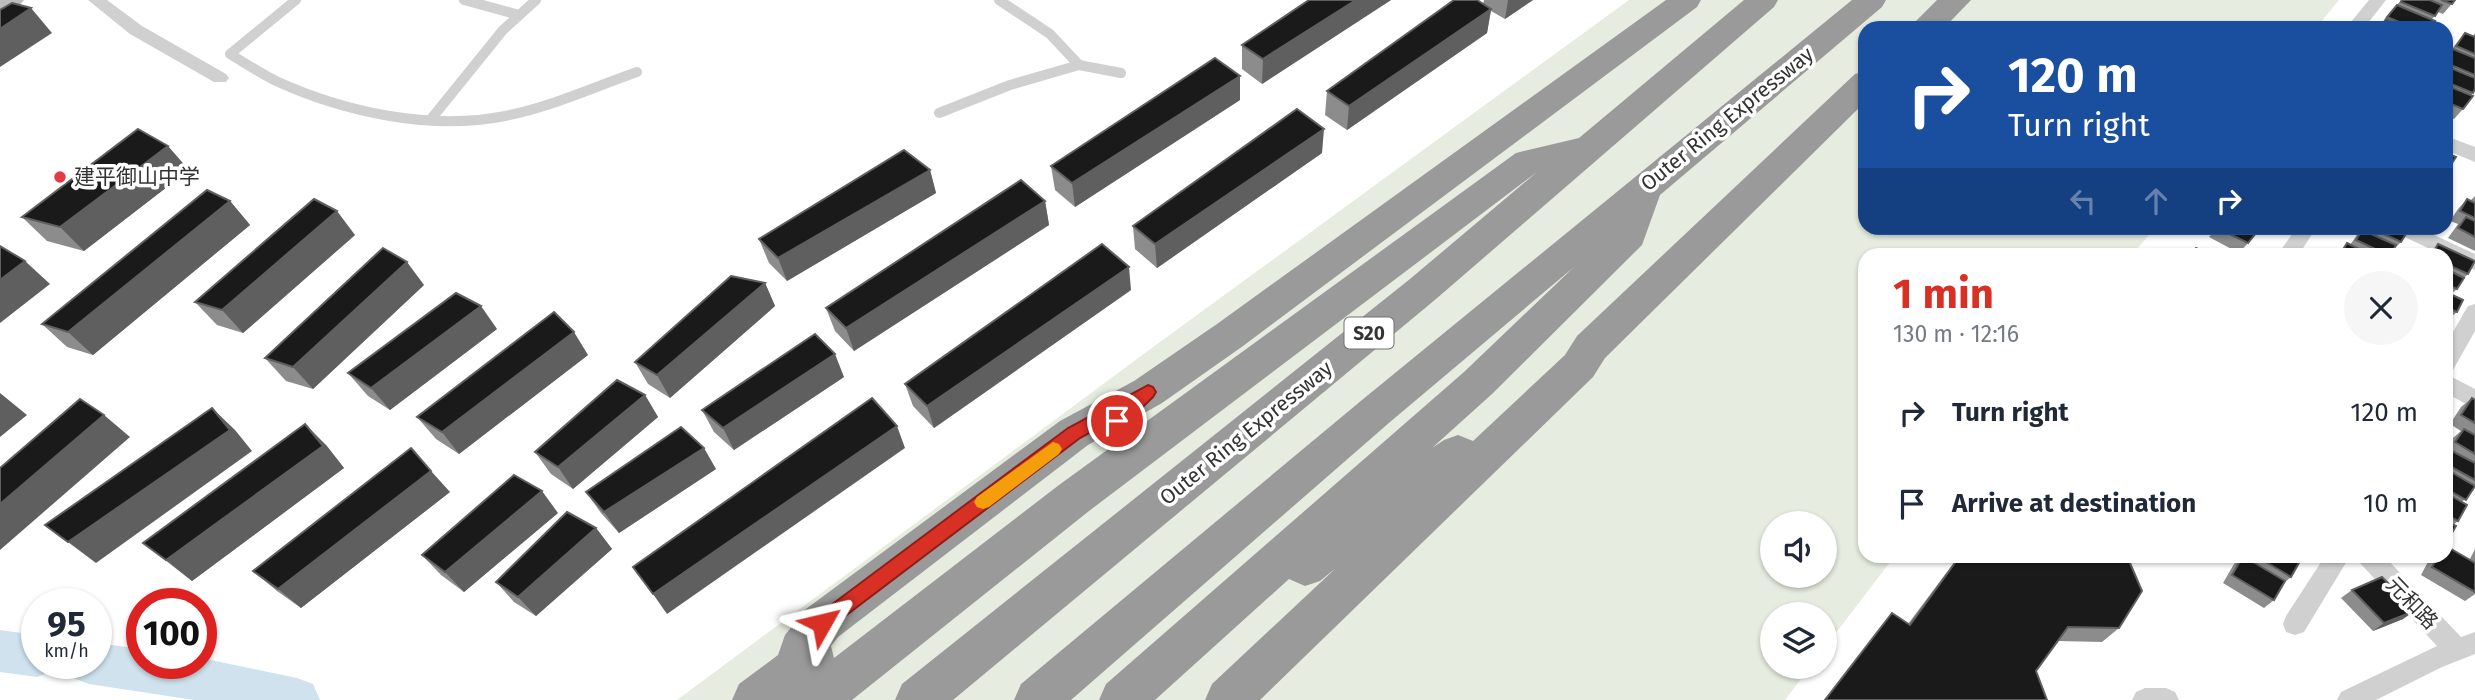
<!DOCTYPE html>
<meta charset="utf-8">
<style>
:root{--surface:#fff;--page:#f6f6f7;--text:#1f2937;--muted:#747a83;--accent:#d93025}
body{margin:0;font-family:"Fira Sans","Noto Sans SC",sans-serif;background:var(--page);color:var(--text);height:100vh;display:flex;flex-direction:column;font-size:26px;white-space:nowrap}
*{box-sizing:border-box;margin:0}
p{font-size:23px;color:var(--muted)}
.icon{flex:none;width:38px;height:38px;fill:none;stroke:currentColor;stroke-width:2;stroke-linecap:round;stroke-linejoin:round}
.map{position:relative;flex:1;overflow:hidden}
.drawer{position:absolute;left:1858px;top:248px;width:595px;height:315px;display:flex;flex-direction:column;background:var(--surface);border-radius:21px;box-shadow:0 2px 5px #0004}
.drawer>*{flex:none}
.banner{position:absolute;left:1858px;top:21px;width:595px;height:214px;border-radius:21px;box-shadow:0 2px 5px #0004;background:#1a4fa0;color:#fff;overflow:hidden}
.tools{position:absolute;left:1760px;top:511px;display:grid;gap:14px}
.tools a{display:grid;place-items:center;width:77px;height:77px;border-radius:50%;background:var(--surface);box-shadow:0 2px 5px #0004;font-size:35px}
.speed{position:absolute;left:21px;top:588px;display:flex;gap:14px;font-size:35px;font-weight:700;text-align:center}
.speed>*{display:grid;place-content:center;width:91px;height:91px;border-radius:50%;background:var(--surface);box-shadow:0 2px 5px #0004;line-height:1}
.speed small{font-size:18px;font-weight:400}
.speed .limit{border:10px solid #d22;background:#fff;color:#111}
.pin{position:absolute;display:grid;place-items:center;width:60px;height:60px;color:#fff;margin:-30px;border:4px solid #fff;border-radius:50%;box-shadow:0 2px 7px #0007}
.me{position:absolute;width:77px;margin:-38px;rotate:53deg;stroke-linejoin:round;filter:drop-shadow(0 0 5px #0008)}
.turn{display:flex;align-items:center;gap:24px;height:147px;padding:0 35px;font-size:32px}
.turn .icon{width:91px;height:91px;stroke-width:2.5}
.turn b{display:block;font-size:49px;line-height:60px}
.lanes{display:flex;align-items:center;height:66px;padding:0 35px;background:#0003;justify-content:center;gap:35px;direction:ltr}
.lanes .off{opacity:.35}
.round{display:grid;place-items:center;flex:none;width:74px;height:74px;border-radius:37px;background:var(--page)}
.summary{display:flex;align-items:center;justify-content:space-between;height:119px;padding:0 35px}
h1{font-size:42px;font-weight:700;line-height:52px;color:var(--accent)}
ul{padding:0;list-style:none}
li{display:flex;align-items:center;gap:21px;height:91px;padding:0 35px}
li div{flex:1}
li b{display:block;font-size:26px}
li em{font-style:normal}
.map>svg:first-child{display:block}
.green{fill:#e6ecdf;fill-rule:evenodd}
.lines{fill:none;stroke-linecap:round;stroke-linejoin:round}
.river{fill:#cfe2ee;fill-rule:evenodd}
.service{stroke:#d0d0d0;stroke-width:10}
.minor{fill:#d0d0d0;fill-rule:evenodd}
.secondary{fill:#bdbdbd;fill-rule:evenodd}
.motorway{fill:#9a9a9a;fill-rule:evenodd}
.wall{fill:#8c8c8c}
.shaded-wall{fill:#5f5f5f}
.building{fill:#1a1a1a;stroke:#5f5f5f;stroke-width:2}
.route{fill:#d93025;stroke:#8d1f18;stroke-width:2}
.slow{fill:#f59e0b}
.poi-dot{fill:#e63946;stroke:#fff;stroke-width:2.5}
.labels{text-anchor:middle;stroke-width:7;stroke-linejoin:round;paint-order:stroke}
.shield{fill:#fff;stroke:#707070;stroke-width:2}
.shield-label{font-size:19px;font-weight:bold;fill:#333}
.street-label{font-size:21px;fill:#333;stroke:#fff}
.poi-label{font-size:21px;fill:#333;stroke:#fff;text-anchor:start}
</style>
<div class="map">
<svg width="2475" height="700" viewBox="0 0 2475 700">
<rect width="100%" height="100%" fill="#fff"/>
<path class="green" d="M1629,0H2339L2316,28H1866V228H2155L2132,255L1866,256V556L1894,557L1825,647V614H1773V667H1810L1785,700H677L1145,353ZM1773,523H1825V576H1773Z"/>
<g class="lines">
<g class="river">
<polygon points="0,630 37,635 37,663 56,663 53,671 37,677 0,672"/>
<polygon points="96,643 142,649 142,663 201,663 201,658 297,678 313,684 320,700 194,700 89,684 73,678 66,663 96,663"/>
</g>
<g class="service">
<path d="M296,0L230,54C245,63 260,73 276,81C344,112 431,131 505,116C551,107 594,87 637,72"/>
<polyline points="464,0 519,15"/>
<polyline points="999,0 1050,34 1079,65"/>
<polyline points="939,113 1010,85 1079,65 1121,73"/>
<polyline points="431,119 503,30 536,0"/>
</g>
<g class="minor">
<polygon points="88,0 107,0 142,26 226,74 229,78 226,82 214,82 130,34"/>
<polygon points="2369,0 2386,0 2364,28 2346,28"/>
<polygon points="2446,136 2475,147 2475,162 2446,150"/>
<polygon points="2296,228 2316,228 2298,256 2277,256"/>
<polygon points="2393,228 2419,228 2475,254 2475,270 2396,233"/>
<polygon points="2475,304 2475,331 2453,370 2446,372 2446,344 2468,306"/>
<polygon points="2446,374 2475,389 2475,409 2446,393"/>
<polygon points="2325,556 2350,556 2304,632 2295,635 2286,632 2283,624 2286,616"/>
<polygon points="2356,556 2384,556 2461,637 2475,632 2475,654 2442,667 2376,700 2337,700 2341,692 2437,646 2360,563"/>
<polygon points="2145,688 2166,688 2175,692 2179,700 2132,700 2136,692"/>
</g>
<polygon class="secondary" points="0,0 24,0 20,5 0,12"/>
<g class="motorway">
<polygon points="1666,0 1701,0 1697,7 1243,346 1162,403 1088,445 838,637 831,646 834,658 1059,485 1516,153 1579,138 1744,0 1778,0 1774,7 1436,299 953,700 895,700 902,684 1410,279 1537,172 1089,511 852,700 732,700 739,684 778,655 785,635 806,609 1060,421 1134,381 1217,324"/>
<polygon points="1852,0 1886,0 1882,7 1660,195 1642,245 1492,394 1432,448 1444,440 1458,435 1473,441 1565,355 1577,336 1855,74 1866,71 1866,101 1605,358 1593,377 1260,700 1205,700 1212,684 1336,568 1320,581 1305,586 1289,579 1155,700 1099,700 1106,684 1464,372 1574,267 1390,422 1071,700 1014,700 1021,684 1362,400"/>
<polygon points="1937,0 1971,0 1944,28 1909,28"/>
</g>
</g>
<g class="wall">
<polygon points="1309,0 1391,0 1262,84 1242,69 1242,45"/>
<polygon points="1484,0 1533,0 1505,19 1491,11 1487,33 1347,130 1325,115 1327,91 1483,4"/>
<polygon points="2401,0 2455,0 2443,14 2438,12 2432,19 2429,28 2379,28"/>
<polygon points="2465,33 2473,36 2475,33 2475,89 2463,109 2454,119 2446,116 2446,56"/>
<polygon points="1240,76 1240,100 1075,207 1055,190 1051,166"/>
<polygon points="1322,153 1157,268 1135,249 1133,226"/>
<polygon points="189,170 84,251 47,241 22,217"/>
<polygon points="930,170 936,193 787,281 769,263 759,239"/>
<polygon points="2475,196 2475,251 2448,238 2458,224 2450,221 2458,209 2467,199 2470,201"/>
<polygon points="230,201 250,225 93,355 67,347 42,324"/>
<polygon points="1045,201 1049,225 854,351 835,331 826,308"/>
<polygon points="2217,228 2255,228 2252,231 2248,243 2239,253 2209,237"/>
<polygon points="2360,228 2406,228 2401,242 2393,250 2390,256 2336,256 2347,243 2350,245 2357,235 2356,234"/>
<polygon points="355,235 243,333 217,325 195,302"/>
<polygon points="2438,244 2468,274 2464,278 2457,289 2451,294 2457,312 2446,321 2446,256 2427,256"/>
<polygon points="765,283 775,306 670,398 648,384 635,362"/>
<polygon points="424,285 313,389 286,381 265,358"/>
<polygon points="1131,290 934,428 913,406 905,384"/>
<polygon points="497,329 390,410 368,396 348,373"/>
<polygon points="588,355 459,454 436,439 417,417"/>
<polygon points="844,377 734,450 714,432 702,410"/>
<polygon points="645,395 658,417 573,489 551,474 535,452"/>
<polygon points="2472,398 2475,400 2475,488 2462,502 2458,521 2453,525 2446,543 2446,455 2449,454 2446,453 2446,447 2453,438 2461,431 2450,424 2461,407"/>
<polygon points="326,445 344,468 192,581 143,543"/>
<polygon points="716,469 619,533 601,513 586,492"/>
<polygon points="450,492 301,608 277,591 253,571"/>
<polygon points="558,513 464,592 441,575 422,555"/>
<polygon points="596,528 612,549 536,616 514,602 496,582"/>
<polygon points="2475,549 2475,594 2465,601 2421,575 2431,556 2446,556 2470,559"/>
<polygon points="1959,556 2127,556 2119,628 2102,642 2057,641 2036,671 2047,700 1824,700 1892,613 1908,624"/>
<polygon points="2240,556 2304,556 2300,561 2291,577 2285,582 2274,600 2264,608 2223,583 2234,564 2239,560"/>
<polygon points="2352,590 2403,619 2373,631 2341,598"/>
</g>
<g class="shaded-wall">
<polygon points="1356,0 1391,0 1262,84 1263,59"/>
<polygon points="1508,0 1533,0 1505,19"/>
<polygon points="31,8 52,33 0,67 0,29"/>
<polygon points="1491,9 1487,33 1347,130 1349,106"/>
<polygon points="1240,76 1240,100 1075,207 1072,183"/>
<polygon points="1324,129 1322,153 1157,268 1155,244"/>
<polygon points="168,146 189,170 84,251 60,227"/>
<polygon points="930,170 936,193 787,281 778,258"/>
<polygon points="230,201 250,225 93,355 68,332"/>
<polygon points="1045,201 1049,225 854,351 846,328"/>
<polygon points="337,211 355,235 243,333 222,310"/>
<polygon points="25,261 50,284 0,323 0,280"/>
<polygon points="407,262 424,285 313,389 293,367"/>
<polygon points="1129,267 1131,290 934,428 927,406"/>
<polygon points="765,283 775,306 670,398 657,375"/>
<polygon points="481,306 497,329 390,410 371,388"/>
<polygon points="574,332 588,355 459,454 442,432"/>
<polygon points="835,354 844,377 734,450 723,428"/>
<polygon points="0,393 27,415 0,437"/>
<polygon points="645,395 658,417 573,489 558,467"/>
<polygon points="212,408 235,430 252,451 96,563 68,542"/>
<polygon points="104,415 130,437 0,550 0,504"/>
<polygon points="305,424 326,445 344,468 192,581 166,560"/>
<polygon points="897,426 905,448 667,614 653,594"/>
<polygon points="704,448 716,469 619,533 604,512"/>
<polygon points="431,471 450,492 301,608 278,589"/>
<polygon points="542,491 558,513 464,592 445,572"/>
<polygon points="596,528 612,549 536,616 518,597"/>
<polygon points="2415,611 2403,619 2373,631 2384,623"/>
</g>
<g class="building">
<polygon points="1309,0 1356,0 1263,59 1242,45"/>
<polygon points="1454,0 1477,0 1491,9 1349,106 1327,91"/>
<polygon points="2402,0 2430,0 2442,5 2435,16 2401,2"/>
<polygon points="2441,0 2455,0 2452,4"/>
<polygon points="12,3 31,8 0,29 0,10"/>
<polygon points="2397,5 2435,21 2429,28 2413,28 2387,17"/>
<polygon points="2386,19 2407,28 2380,28"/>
<polygon points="2465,33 2475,37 2475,54 2456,46"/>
<polygon points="2453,49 2475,58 2475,75 2446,63 2446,58"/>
<polygon points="1215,58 1240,76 1072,183 1051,166"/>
<polygon points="2446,66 2475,78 2475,89 2473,93 2446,82"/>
<polygon points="2446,85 2473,96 2463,109 2446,102"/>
<polygon points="1297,109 1324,129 1155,244 1133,226"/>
<polygon points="138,129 168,146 60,227 22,217"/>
<polygon points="904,150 930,170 778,258 759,239"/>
<polygon points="2446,153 2456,157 2448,169 2446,168"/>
<polygon points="1021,180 1045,201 846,328 826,308"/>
<polygon points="207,190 230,201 68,332 42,324"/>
<polygon points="314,199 337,211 222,310 195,302"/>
<polygon points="2467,199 2475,203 2475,218 2460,211"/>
<polygon points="2466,217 2475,221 2475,237 2458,228"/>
<polygon points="2217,228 2246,228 2256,233 2248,243"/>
<polygon points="2371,228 2406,228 2409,229 2401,242"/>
<polygon points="2362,230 2396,245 2390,256 2356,240"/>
<polygon points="2347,243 2373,256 2346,256 2341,253"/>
<polygon points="1102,244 1129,267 927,406 905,384"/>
<polygon points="2438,244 2475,261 2468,274 2446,264 2446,256 2431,256"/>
<polygon points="0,246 25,261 0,280"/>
<polygon points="383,248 407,262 293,367 265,358"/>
<polygon points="2196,248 2211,256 2191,256"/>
<polygon points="2446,269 2464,278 2457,289 2446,284"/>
<polygon points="731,276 765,283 657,375 635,362"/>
<polygon points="2446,292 2463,300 2457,312 2446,307"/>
<polygon points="456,293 481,306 371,388 348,373"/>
<polygon points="2446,311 2452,314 2446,321"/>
<polygon points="554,312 574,332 442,432 417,417"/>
<polygon points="815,334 835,354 723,428 702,410"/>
<polygon points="617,380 645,395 558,467 535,452"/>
<polygon points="872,398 897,426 653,594 633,567"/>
<polygon points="2472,398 2475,400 2475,423 2461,415"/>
<polygon points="80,399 104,415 0,504 0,468"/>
<polygon points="212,408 230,430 68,542 45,525"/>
<polygon points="305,424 323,446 166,560 143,543"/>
<polygon points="681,427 704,448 604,512 586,492"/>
<polygon points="2464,429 2475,435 2475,454 2455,442"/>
<polygon points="411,448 431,471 278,589 253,571"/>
<polygon points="2452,451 2475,463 2475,480 2446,464 2446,460"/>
<polygon points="2446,469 2475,486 2466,500 2446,489"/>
<polygon points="514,475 542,491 445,572 422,555"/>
<polygon points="2446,493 2467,505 2458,521 2446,514"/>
<polygon points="567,512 596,528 518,597 496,582"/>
<polygon points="2446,521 2456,526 2446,543"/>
<polygon points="2446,546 2475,563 2475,592 2432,567 2438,556 2446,556"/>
<polygon points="1960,556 2127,556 2142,591 2119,628 2068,627 2036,671 2047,700 1825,700 1892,613 1910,625"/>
<polygon points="2243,556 2285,581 2274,600 2232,575"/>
<polygon points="2256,556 2293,556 2300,561 2291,577"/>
<polygon points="2382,577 2415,611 2384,623 2352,590"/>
</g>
<polygon class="route" points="1148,385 1153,387 1156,392 1153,397 1123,426 1117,428 1109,422 1080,438 828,629 822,631 815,629 813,623 815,617 1068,428"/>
<polygon class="slow" points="1053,442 1059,444 1062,449 1059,454 989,507 983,509 977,507 974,502 977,497"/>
<circle class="poi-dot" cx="60" cy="177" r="7"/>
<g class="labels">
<rect class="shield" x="1344.5" y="317.5" width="49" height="31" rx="5"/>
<g class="shield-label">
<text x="1369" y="340">S20</text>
</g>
<g class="street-label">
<text transform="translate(1727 119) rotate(-39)" y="7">Outer Ring Expressway</text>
<text transform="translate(1246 433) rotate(-39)" y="7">Outer Ring Expressway</text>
<text transform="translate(2412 603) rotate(46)" y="7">元和路</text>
</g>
<g class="poi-label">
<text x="74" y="184">建平御山中学</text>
</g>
</g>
</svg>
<div class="tools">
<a><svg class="icon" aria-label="sound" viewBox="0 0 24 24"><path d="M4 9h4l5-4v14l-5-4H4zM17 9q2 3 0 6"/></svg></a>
<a><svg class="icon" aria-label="layers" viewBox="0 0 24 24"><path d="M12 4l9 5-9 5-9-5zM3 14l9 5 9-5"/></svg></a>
</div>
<div class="speed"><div>95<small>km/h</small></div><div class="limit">100</div></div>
<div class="pin" style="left:1117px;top:421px;background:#d93025"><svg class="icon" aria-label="arrive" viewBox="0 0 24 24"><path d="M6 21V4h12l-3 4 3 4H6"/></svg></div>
<svg class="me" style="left:822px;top:623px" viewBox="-20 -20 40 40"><path d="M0-17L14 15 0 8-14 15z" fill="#d93025" stroke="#fff" stroke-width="4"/></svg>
<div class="banner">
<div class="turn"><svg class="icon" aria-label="right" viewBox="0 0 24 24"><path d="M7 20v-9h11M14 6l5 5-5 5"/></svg><div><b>120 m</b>Turn right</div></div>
<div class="lanes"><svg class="icon off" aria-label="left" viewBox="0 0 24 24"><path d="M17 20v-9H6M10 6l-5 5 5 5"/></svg><svg class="icon off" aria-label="ahead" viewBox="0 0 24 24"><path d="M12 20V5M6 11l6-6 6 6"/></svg><svg class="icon" aria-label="right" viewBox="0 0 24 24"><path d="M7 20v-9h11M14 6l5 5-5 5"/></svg></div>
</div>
<section class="drawer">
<div class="summary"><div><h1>1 min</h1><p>130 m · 12:16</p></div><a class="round"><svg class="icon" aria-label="close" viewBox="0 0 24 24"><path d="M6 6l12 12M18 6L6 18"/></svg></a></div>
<ul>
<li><svg class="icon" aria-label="right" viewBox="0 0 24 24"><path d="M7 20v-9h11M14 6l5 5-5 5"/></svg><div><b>Turn right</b></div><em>120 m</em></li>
<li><svg class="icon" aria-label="arrive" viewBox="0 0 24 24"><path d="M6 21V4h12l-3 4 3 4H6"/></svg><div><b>Arrive at destination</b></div><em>10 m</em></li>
</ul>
</section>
</div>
